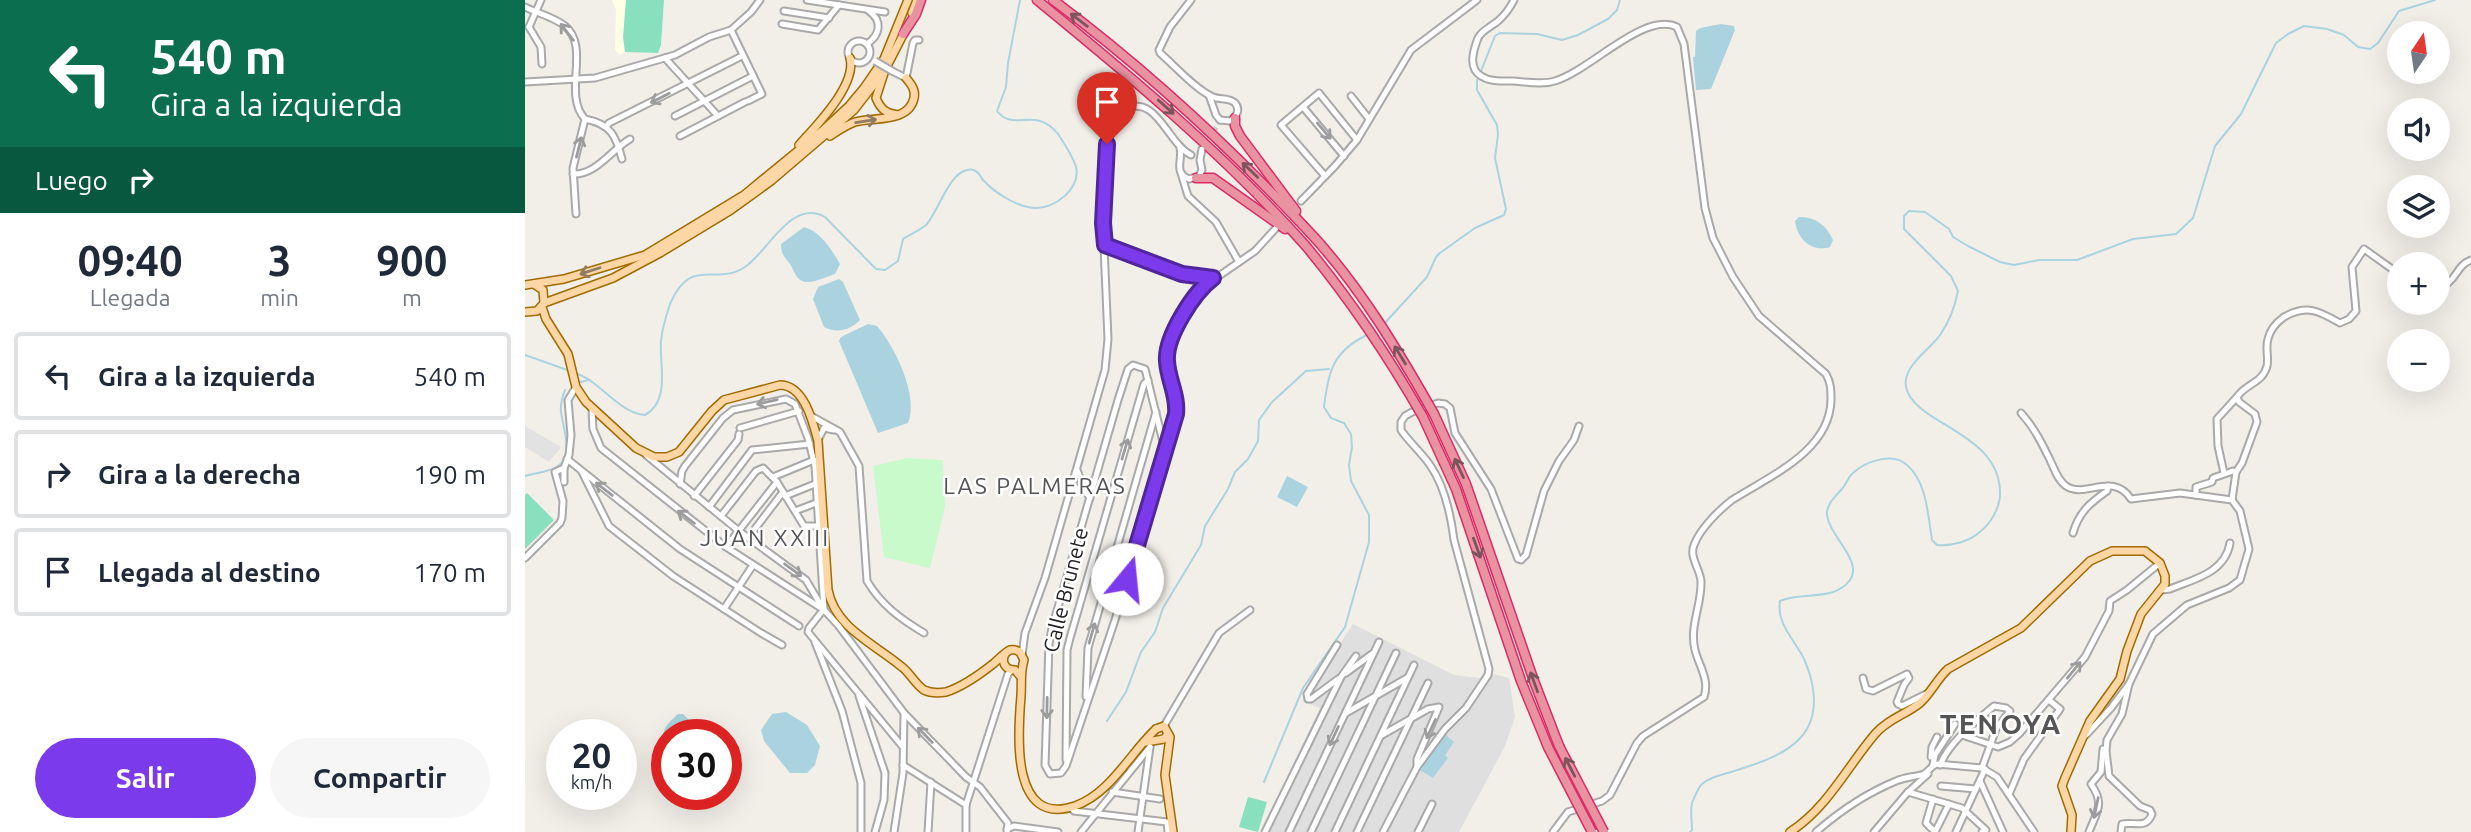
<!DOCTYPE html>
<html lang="es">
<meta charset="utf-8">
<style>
:root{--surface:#fff;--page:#f6f6f7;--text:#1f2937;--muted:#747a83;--line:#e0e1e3;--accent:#7c3aed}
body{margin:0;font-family:Ubuntu,sans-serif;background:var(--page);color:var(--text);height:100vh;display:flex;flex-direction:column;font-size:26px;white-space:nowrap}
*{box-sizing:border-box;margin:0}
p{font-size:23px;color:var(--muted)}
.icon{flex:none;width:38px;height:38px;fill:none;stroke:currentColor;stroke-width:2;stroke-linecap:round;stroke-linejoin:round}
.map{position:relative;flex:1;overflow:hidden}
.drawer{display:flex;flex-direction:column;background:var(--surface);width:525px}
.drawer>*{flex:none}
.top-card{background:#0b6e4f;color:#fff;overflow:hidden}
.needle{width:46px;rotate:13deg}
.tools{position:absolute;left:1862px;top:21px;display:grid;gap:14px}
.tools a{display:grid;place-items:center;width:63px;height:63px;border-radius:50%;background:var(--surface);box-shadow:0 7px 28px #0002;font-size:35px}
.speed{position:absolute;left:21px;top:719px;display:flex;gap:14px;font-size:35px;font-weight:700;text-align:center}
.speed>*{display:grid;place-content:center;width:91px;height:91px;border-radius:50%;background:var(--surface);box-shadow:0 7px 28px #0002;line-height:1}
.speed small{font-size:18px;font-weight:400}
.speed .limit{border:10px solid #d22;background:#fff;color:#111}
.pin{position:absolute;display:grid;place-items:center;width:60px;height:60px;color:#fff;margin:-72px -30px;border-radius:50% 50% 50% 0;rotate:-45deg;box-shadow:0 0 7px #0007}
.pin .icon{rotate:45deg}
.me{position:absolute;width:77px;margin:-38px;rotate:17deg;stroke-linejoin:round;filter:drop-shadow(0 0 5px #0008)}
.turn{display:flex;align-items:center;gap:24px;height:147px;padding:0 35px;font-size:32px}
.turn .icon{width:91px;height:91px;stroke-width:2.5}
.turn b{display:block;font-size:49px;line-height:60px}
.then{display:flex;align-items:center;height:66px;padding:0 35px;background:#0003;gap:14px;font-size:26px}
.eta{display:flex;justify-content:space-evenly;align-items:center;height:119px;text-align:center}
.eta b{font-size:42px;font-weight:600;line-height:49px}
.primary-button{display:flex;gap:14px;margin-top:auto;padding:14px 35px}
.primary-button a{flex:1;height:80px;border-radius:42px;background:var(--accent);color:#fff;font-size:28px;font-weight:600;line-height:80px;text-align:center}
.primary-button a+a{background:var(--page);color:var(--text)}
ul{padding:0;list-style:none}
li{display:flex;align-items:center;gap:21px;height:88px;margin:0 14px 10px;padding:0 21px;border:4px solid var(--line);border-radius:7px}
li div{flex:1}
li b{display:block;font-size:26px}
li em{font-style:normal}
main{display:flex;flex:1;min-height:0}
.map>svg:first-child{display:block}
.residential{fill:#e0dfdf}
.education{fill:#ffffe5}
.park{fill:#c8facc}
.pitch{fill:#88e0be}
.parking{fill:#e2e2e2}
.water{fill:#aad3df}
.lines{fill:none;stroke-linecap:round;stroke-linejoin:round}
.stream{stroke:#aad3df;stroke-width:2}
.minor-tunnel{stroke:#c8c6c1;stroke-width:5;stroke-dasharray:5 2.5;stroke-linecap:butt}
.minor-casing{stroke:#a9a9a9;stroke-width:9}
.major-casing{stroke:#a06b00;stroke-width:10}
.highway-casing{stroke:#dc2a67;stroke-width:11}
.minor{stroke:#fff;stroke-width:5}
.major{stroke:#fcd6a4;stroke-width:7}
.highway{stroke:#e892a2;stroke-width:8}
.minor-bridge-casing{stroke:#a9a9a9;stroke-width:9;stroke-linecap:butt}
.highway-bridge-casing{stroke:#dc2a67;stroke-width:11;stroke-linecap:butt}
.minor-bridge{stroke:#fff;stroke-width:5}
.highway-bridge{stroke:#e892a2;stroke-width:8}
.oneway{stroke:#7b545c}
.oneway2{stroke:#9c9c9c}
.oneway3{stroke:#8f7c63}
.route-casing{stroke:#51269a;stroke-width:18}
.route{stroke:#7c3aed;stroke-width:12}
.labels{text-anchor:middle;stroke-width:5;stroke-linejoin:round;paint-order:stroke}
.street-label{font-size:21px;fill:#222;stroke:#fff}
.neighbourhood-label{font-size:23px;letter-spacing:2px;fill:#555;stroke:#fff}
.district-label{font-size:28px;font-weight:bold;letter-spacing:2px;fill:#555;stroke:#fff}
</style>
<main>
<section class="drawer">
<div class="top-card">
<div class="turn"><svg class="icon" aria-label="left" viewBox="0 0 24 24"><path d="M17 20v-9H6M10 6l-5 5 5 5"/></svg><div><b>540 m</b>Gira a la izquierda</div></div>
<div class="then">Luego<svg class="icon" aria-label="right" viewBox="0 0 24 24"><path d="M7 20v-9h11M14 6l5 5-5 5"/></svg></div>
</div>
<div class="eta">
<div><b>09:40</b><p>Llegada</p></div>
<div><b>3</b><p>min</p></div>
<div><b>900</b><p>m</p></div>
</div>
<ul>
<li><svg class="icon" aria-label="left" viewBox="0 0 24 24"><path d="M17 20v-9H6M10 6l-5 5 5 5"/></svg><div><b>Gira a la izquierda</b></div><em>540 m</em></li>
<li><svg class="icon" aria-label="right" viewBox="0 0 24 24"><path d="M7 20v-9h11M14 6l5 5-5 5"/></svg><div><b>Gira a la derecha</b></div><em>190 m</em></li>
<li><svg class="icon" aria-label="arrive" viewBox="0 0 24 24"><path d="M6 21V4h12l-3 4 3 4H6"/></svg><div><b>Llegada al destino</b></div><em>170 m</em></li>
</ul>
<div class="primary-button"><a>Salir</a><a>Compartir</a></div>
</section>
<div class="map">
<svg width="1946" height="832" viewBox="0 0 1946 832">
<rect width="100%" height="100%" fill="#f2efe9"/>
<polygon class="residential" points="828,624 929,675 955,678 961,672 984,678 990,717 980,746 934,832 736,832 795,708 777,701"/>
<polygon class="education" points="87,0 139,0 136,45 133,53 100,52 95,55 90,50 91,10"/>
<polygon class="park" points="382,458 418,460 420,506 405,568 359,557 348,466"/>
<g class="pitch">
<polygon points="101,0 139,0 136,45 133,53 100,52 98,37"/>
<polygon points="2,493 29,520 0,549 0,495"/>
<polygon points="723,797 742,802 733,832 714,827"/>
</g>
<polygon class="parking" points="0,426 36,447 24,462 0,447"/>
<g class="water">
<polygon points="1196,24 1209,26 1210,30 1186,89 1171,90 1168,57 1170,57 1171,31 1175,28"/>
<path d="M1274,217C1291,217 1301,225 1308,240L1305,247C1287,253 1272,239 1270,221Z"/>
<path d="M279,227C295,231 307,250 315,264L310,274C299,277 282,288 273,278C269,274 268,268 265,264C259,257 256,253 256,244Z"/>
<path d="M314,279L318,282L335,320C325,330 312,334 299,327L288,299L293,287Z"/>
<path d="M343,324L352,326C370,347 394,396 383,423L353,433L314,341L316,337Z"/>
<polygon points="762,476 783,487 772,507 752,497"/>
<polygon points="261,712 282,725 295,746 290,765 282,773 265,773 239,741 236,730 247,714"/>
<path d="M153,714H158L169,725L172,735H142V748C135,730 139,727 153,714Z"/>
<polygon points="920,734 929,742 920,755 923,758 908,778 895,770"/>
</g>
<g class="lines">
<g class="stream">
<polyline points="956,71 970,36 975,33 1012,34 1037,40 1053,35 1083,19 1092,10 1095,0"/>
<polyline points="858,325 902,277 911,257 915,253 950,228 979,215 981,209 970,158 973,134 972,125 952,90 952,80"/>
<polyline points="0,355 45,371"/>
<path d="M50,373C76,381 93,413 120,415C146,401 134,364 136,341C137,328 141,316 145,304C166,255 189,287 220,267C242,253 266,198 300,217L351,269L360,270L373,261L378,239C385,234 394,231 401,225C413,212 424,173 442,170C446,169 449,169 452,172C455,174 456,178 458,180C470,193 492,207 510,208C529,209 556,189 551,167C548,157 539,143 533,134C510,105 489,133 472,111L481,87L483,63L495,0"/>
<polyline points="55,382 64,380"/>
<path d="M0,476C10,473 25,472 33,466C49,456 38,427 36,412C35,404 37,398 40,390"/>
<polyline points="582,721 601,692 616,652 630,632 638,608 676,545 680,526 703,489 710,472 723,459 733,441 734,420 747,402 781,371 804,369"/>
<path d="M739,782L778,688L820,627L844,542V515L826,481L824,465L827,447L826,434L819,423L806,418L799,407C803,372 808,351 842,335"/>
<path d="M1165,832L1167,830C1167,822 1165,811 1167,803C1169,798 1173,788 1177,784C1185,777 1196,775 1206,772C1232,764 1270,753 1283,727C1294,706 1288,679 1279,659C1270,640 1251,624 1255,601C1277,591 1309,602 1325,580C1339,560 1301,534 1302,512C1303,503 1310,497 1316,490C1321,485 1323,477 1328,473C1341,461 1368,452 1382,465C1402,482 1403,516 1407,540L1412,545C1427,546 1444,542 1456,531C1466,523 1475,507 1475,494C1476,432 1389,425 1381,387C1377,366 1405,350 1415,335C1424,322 1430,307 1433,291L1426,276L1379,229V216L1384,211L1400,212L1424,229L1428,237L1443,246L1475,262L1489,265L1514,260H1552L1608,239L1651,234L1668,218L1690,146L1716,114L1751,43L1763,34L1779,26L1802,29L1819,35L1833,47L1845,49L1853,43L1874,11L1910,0"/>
</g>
<polyline class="minor-tunnel" points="680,144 692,126"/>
<defs>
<g id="minor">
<polyline points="282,0 360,12"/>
<path d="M666,0L645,27L634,50L635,53C649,65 671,90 688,97C695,100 704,97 710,103C716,110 711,117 705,121L695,120"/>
<path d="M989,0C985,8 980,15 973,21C966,27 957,30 953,38C948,51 943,68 956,76C965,82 977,81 988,81C1001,82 1017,85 1030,81C1066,70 1119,11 1152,27L1159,44L1180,208L1188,238L1208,277L1234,316L1301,374C1306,383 1306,390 1306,400C1305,451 1245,476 1207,500C1193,511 1175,529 1169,545C1164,557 1175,569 1176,581C1177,605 1164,626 1170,650C1174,666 1185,680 1179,697L1118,736L1112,743L1085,795L1077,801L1043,812L1028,832"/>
<path d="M0,7C12,13 29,17 40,26C66,47 37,94 60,119L48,168L51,214"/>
<polyline points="259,11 304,18"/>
<polyline points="257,24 293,30 314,5"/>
<polyline points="4,27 16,47 17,64"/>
<polyline points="4,27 16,0"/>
<polyline points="206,30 237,94 223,101"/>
<circle cx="334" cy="52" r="11"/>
<path d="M342,44C355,35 358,21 344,11"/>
<polyline points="140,58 193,116"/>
<polyline points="367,71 381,78 388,43 390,40 394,40"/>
<polyline points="0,82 70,78 150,55 184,37 206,30 226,12 235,0"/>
<polyline points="684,95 691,115 695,120"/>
<polyline points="826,96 844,119"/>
<polyline points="778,107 819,156"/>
<polyline points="150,116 228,76"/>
<path d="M60,119C86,124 91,136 97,159"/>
<polyline points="81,127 84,123 217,56"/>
<polyline points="155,136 220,102"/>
<path d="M655,148C658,161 648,172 664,179L674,176L677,170L675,160L677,149"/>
<polyline points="656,173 663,196 691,222 714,262"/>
<path d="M48,174C71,175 86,150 105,139"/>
<polyline points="800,176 756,125 794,93 832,140"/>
<polyline points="776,201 810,166 832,140 886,50 952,0"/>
<polyline points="580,245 657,274 687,278"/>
<polyline points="1887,264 1889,261 1898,261 1904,264"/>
<path d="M1913,274L1923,283C1934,274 1932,266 1946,260"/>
<polyline points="67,410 68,429 76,448 201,547 299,610 313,625 379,713 441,777 455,787 483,823 482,832"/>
<path d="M1496,413C1507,425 1515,439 1522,454C1528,464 1531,479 1541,486C1560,499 1588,471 1606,499L1655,493L1707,500L1715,511L1724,549L1715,580L1704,588L1662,605L1628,634L1604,684L1586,708L1561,735"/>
<path d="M286,416L315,432L334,466L342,581C357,606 376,619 399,633"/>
<polyline points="215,428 274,411"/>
<polyline points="294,438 299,428 309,430"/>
<polyline points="640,450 620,369 608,365 603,369 593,400 527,628 524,644 520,765 525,774 536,773 541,766 590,620 651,414 652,401 642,361 646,337 675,289 730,251 752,227"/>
<polyline points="121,455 214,531 281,580 297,607"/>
<polyline points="42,459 155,549 274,626"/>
<polyline points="552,470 557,483 562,485 570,481"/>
<polyline points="57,472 84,526 148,576 236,633 257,645"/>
<polyline points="1699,473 1693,446 1692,419 1712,397"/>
<polyline points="248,477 289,460"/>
<polyline points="39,482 39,468 44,455 46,435 43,400 51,387"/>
<polyline points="155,484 157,471 160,466 198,418 208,410 261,399 270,404 283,438 290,466 299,610"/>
<polyline points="545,492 551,488 559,489 565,498"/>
<polyline points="1671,495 1671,487 1687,482 1688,478 1708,471 1711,472"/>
<polyline points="169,496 213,440 214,434"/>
<polyline points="260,496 290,484"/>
<path d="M1707,500L1711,472L1717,463L1732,422L1730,414L1714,402L1712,397C1720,384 1738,383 1742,366C1744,357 1740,348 1743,339C1745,330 1752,322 1759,317C1782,304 1794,311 1815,323L1824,319L1831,311L1827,267L1839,249L1874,274"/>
<polyline points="184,507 227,450 285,444"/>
<polyline points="270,511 291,503"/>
<polyline points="196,516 231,471 238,468 252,482 279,526 293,526"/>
<path d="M1548,533C1554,512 1565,503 1582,491L1583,486"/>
<polyline points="223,538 258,492"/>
<polyline points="201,547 252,482"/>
<polyline points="0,558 35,523 37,518 38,501 30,472 39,468"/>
<path d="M1637,590L1645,589C1669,579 1700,573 1705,543"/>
<polyline points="199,609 228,565"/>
<polyline points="299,609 284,628 283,632 377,746"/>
<polyline points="290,642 317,711 336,783 336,832"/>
<polyline points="812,645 782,694 783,699 786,699 813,679"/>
<path d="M497,655L500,633L520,578L580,370L583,339L578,223L581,153L585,135L599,110C631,92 642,143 666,155"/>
<polyline points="821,673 847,654"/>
<polyline points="1338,678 1341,689 1348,691 1382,674 1384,678 1379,685 1372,702 1373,704 1377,706 1403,693"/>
<polyline points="334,696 360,773 359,800 350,832"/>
<polyline points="561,697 563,648 631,412"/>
<polyline points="821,713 882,678"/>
<polyline points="639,726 694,633 725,610"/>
<polyline points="857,735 903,709 914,707 892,759 892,767"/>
<polyline points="1437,735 1473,747 1485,742 1494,734 1560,657 1584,611 1585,601 1602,590 1635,563"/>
<polyline points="1406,757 1407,747 1412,737"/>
<polyline points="541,760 542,650 545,638 619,384 623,380"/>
<polyline points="378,765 441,805"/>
<polyline points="1408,765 1410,755 1430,724"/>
<path d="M1415,765C1425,741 1450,722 1469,706L1481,708L1485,711L1471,729L1457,768"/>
<polyline points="1455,781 1478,832"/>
<polyline points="1416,786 1451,789"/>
<polyline points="587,792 635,799"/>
<polyline points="1383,792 1437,808 1461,830 1457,832"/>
<polyline points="1485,792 1499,759 1535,709 1524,700"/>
<polyline points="1408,799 1401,823 1410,832"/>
<polyline points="545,807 549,811 642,822 643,832"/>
<polyline points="482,829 489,826 533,832"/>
<polyline points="369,832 378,773 379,713"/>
<polyline points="403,832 406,782"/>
<polyline points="441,832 441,805 483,674 487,670"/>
<polyline points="556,832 625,747"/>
<polyline points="613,832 625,747"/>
<polyline points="740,832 816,677 831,656"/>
<polyline points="764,832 854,642"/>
<polyline points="786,832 871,653"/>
<polyline points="810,832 889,665"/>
<polyline points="832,832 903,683"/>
<path d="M858,832L892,767L920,729L941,708L963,675L964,669L929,540C926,516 919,485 905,465C896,452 884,442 876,430V422L880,416L887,412L913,403L920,404L925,408L930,433L966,489L993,559L996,560L1001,555L1019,491L1034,461L1049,440L1054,426"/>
<polyline points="893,832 907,804"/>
<path d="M1291,832C1315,811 1342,793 1371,781C1380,777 1390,777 1399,774C1404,771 1406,766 1412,764L1457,768L1472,777L1509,832"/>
<polyline points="1349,832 1383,792 1403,774"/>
<polyline points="1410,832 1424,804"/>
<polyline points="1431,832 1460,769"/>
<path d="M1564,832C1572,811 1580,804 1566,784L1576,772L1578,749"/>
<path d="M1596,832L1597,824C1609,821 1621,830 1627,814L1625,810L1615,806L1584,776L1581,751L1582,740L1597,714L1604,684"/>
</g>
<g id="major">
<polyline points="387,13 392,0"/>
<path d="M373,115C361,113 356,110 351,98L360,70L380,31"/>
<path d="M305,136C313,131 321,125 330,122C348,117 384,123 389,98C391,90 386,84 381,78"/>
<path d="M274,145C291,126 332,85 325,58"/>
<polyline points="0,285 39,279 120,255 219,195 297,131 324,106 339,88 359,59 383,0"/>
<polyline points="19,303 88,278 135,253 206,210 246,181 329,110 360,70"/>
<path d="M17,307L21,319L43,354L51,387L61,402L111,448L129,457H142L154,452L187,411L199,400L255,385C279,385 288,422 293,441L303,590C310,628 350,644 377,667C385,673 390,684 399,690C405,693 414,693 421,692C437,687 454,675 468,664C473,660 479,653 485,650C490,649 491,650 495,652L499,660C495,673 497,682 496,696C493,733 485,828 550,806C586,793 605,753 631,729"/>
<polyline points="0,312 12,311 19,303 18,290 9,284"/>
<path d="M480,654C476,662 480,670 490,670L496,677"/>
<polyline points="631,729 639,726 645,737 640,775 648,832"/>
<polyline points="621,742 639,739 643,734"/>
<path d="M1265,832C1303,807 1322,767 1350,734C1363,719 1380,715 1395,703C1406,693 1412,679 1423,669L1496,628L1565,561L1587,551H1620L1635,563L1640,576V584L1616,614L1602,651L1595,679L1565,721L1540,778L1537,786L1547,815L1546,832"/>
</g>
<g id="highway">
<path d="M512,0C606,77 699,154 780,245"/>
<path d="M528,0C622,70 709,151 789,237"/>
<polyline points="378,34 391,14 396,0"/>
<polyline points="710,118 710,126 715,136 771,211"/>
<polyline points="671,178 688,178 760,229"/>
<polyline points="909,414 941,484 1009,681 1034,746"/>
<polyline points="898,417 931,489 996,681 1023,747"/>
</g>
</defs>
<use href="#minor" class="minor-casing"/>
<use href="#major" class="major-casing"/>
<use href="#highway" class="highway-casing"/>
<use href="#minor" class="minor"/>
<use href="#major" class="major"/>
<use href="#highway" class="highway"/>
<defs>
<polyline id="minor-bridge" points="350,61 367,71"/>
<g id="highway-bridge">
<path d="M789,237C837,290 874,352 909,414"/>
<path d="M780,245C825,299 863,356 898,417"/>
<polyline points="1034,746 1079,832"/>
<polyline points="1023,747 1067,832"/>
</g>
</defs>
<use href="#minor-bridge" class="minor-bridge-casing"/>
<use href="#highway-bridge" class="highway-bridge-casing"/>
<use href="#minor-bridge" class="minor-bridge"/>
<use href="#highway-bridge" class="highway-bridge"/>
</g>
<defs><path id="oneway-shaft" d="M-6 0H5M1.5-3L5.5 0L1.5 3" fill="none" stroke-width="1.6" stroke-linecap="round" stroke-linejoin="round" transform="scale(1.75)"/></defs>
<g class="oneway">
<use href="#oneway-shaft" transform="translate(554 20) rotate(-143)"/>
<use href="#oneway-shaft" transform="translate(641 107) rotate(42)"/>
<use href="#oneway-shaft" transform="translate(725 170) rotate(-136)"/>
<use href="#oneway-shaft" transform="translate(875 355) rotate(-122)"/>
<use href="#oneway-shaft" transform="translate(934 468) rotate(-115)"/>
<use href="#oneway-shaft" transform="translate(952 548) rotate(70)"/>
<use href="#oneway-shaft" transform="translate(1009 682) rotate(-110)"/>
<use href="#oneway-shaft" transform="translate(1045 767) rotate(-117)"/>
</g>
<g class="oneway2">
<use href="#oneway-shaft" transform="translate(42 32) rotate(-128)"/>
<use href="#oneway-shaft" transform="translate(135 98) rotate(153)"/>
<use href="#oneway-shaft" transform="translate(799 131) rotate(50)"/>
<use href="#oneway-shaft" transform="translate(54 147) rotate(-76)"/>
<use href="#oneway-shaft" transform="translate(242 402) rotate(167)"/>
<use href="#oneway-shaft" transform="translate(600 449) rotate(-73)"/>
<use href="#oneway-shaft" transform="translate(79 489) rotate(-142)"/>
<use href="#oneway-shaft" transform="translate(161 517) rotate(-143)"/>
<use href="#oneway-shaft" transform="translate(268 570) rotate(36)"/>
<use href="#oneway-shaft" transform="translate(567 633) rotate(-74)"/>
<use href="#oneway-shaft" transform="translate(1549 670) rotate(-51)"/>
<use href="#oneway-shaft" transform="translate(522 708) rotate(91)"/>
<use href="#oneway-shaft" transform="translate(906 729) rotate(115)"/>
<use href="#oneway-shaft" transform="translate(400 735) rotate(-134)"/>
<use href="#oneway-shaft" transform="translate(809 736) rotate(115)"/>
<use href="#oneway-shaft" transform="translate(1571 808) rotate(102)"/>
</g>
<g class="oneway3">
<use href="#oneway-shaft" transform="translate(341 121) rotate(-9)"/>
<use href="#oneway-shaft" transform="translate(65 271) rotate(162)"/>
</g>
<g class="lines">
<defs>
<path id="route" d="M582,144L578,223L580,245L657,274L688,278C669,292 640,337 642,361C643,380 653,395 651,414L602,579"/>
</defs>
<use href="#route" class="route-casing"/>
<use href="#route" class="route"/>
</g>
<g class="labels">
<g class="street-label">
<text transform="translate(541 590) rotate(-76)" y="7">Calle Brunete</text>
</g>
<g class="neighbourhood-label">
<text x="510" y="494">LAS PALMERAS</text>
<text x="240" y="546">JUAN XXIII</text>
</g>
<g class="district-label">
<text x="1476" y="734">TENOYA</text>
</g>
</g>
</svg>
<div class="tools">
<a><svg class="needle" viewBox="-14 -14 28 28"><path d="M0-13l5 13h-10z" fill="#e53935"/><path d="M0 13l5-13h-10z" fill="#747a83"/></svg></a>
<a><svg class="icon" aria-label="sound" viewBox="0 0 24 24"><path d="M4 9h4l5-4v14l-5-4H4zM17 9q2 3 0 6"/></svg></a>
<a><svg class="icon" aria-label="layers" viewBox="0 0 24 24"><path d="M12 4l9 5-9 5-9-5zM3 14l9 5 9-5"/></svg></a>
<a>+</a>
<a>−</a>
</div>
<div class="speed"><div>20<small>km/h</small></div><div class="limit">30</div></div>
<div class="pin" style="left:582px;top:144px;background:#d93025"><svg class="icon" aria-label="arrive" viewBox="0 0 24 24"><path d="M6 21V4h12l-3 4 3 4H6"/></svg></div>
<svg class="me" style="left:602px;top:579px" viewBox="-20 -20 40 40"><circle r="19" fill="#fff"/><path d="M0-13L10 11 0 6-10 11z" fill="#7c3aed"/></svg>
</div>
</main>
